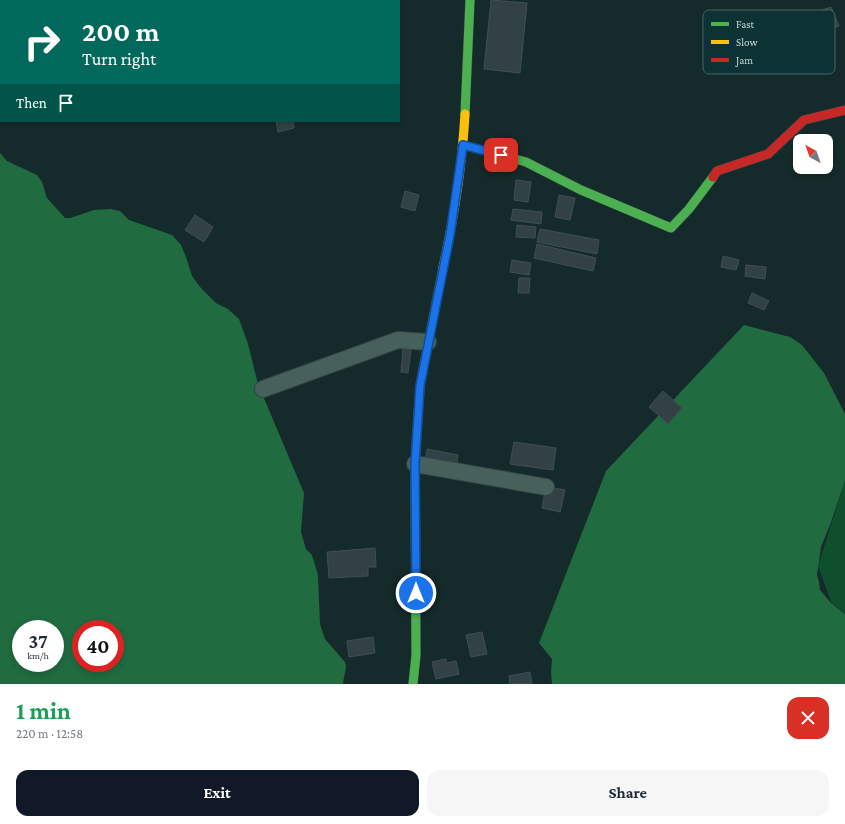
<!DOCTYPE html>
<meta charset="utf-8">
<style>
:root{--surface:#fff;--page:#f6f6f7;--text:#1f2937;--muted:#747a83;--accent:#111827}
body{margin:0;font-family:"Crimson Pro",serif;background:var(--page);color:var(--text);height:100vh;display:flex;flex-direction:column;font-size:15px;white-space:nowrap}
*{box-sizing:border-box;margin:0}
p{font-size:13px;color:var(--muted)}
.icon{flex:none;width:22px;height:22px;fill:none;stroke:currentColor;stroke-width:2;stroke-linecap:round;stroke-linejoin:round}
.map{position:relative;height:684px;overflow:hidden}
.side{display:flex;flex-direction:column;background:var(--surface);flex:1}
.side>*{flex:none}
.top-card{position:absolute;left:0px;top:0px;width:400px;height:122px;box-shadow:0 2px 6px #0003;background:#00695c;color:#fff;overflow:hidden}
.needle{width:26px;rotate:320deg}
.controls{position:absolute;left:793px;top:134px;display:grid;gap:8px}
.controls a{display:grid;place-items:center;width:40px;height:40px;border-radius:8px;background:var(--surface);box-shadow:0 2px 6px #0003;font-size:20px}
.speed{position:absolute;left:12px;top:620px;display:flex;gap:8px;font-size:20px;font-weight:700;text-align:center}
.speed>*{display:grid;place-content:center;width:52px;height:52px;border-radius:50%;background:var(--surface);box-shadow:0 2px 6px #0003;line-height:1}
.speed small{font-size:10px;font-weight:400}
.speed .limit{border:6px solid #d22;background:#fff;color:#111}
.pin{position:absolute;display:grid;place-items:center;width:34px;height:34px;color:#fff;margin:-17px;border-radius:8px;box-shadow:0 2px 6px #0006}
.me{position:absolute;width:44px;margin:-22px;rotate:0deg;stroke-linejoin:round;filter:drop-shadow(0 0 3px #0008)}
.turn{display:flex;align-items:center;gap:14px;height:84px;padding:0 16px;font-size:18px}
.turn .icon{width:52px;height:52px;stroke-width:2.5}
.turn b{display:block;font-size:28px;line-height:34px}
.then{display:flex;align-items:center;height:38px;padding:0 16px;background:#0003;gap:8px;font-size:15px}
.round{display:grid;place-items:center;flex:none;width:42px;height:42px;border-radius:12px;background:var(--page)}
.overview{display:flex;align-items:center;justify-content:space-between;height:68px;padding:0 16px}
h1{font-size:24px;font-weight:700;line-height:30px;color:#1e9e55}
.action{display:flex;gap:8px;margin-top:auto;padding:8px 16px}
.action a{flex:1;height:46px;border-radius:12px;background:var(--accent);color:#fff;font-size:16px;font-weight:700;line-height:46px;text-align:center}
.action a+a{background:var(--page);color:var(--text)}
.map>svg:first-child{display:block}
.green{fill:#104f2d}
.forest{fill:#206b40;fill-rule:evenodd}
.building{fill:#324244;stroke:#405052}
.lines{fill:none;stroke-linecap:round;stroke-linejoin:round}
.street-casing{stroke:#344;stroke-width:18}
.fast-casing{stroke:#344;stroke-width:10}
.slow-casing{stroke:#344;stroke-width:10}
.jam-casing{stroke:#344;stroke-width:10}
.street{stroke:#47605b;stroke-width:16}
.fast{stroke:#4caf50;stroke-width:9}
.slow{stroke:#ffc107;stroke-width:9}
.jam{stroke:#c62828;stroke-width:9}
.route-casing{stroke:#114b97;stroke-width:10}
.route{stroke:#1a73e8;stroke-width:7}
.key{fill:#0c3233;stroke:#446465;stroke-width:1}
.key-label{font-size:11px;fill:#c7dada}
</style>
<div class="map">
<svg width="845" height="684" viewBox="0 0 845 684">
<rect width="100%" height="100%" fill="#152a2a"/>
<polygon class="green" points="845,481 845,613 832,604 818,566"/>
<g class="forest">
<path d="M0,153L7,161L37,175L42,182L47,198L65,218H70L94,210L111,209L120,211L129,220L172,235L181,245L186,257L192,276L201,288L216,303L228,309L239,319L248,344L258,384L304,493L301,532L306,549L312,555L318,575L320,624L325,639L345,662C348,669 343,677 343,684H0ZM21,629H55V663H21ZM81,629H115V663H81Z"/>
<polygon points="744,325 790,337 802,345 824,373 845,414 845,481 830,525 821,547 817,575 819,582 820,590 832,604 845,614 845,684 552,684 551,672 552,659 539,643 606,471"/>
</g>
<g class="building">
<rect x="272" y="0" width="20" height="1"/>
<polygon points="491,0 527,3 520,73 484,69"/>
<polygon points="831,7 839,26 824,32 816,12"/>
<polygon points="276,121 293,121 294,128 278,132"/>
<polygon points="516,180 531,182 528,202 514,200"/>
<polygon points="405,191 419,195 415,211 401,207"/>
<polygon points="559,195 575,198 570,220 555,217"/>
<polygon points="513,209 542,212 541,224 511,220"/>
<polygon points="195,215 213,227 204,242 185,230"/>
<polygon points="517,225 536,227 535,238 516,237"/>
<polygon points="540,229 599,240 597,254 537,242"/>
<polygon points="537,244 596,258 593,271 534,258"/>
<polygon points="723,256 739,260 736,270 721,267"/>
<polygon points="512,260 531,263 529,275 510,272"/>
<polygon points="746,265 766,267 765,279 745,276"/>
<polygon points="519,278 530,278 529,293 518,293"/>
<polygon points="752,293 769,301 764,310 748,303"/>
<polygon points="403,349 411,349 408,373 401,372"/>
<polygon points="663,391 682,408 668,424 649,407"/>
<polygon points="514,442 556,448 553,470 510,464"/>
<polygon points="427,449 458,455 456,468 425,462"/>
<polygon points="554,488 565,490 560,512 542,508 545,492 552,494"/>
<polygon points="375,548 376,567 368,567 368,576 329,578 327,552"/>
<polygon points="482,632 487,654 471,657 466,635"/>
<polygon points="373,637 375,653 349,657 347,641"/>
<polygon points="446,659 446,663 456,661 459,674 436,679 432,662"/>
<polygon points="530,672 532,684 510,684 509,676"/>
</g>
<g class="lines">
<defs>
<g id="street">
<polyline points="106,1 109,0"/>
<polyline points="160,1 160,0"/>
<polyline points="0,43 1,43"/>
<polyline points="263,389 398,340 428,342"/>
<polyline points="415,464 546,487"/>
</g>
<g id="fast">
<polyline points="465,114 470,0"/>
<polyline points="463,145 526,162 581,190 671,228 689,209 713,177"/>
<polyline points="413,684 416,655 415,464 420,386 443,268"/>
</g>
<path id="slow" d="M443,268C454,217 462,166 465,114"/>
<polyline id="jam" points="713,177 717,171 768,154 804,120 845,110"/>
</defs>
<use href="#street" class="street-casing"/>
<use href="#fast" class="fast-casing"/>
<use href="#slow" class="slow-casing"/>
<use href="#jam" class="jam-casing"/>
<use href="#street" class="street"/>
<use href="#fast" class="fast"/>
<use href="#slow" class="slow"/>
<use href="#jam" class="jam"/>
</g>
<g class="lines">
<defs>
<polyline id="route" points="416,593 415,464 420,386 450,235 463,145 501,155"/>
</defs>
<use href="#route" class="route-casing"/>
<use href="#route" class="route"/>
</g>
<rect x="703" y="10" width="132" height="64" rx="6" class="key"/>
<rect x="711" y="22" width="18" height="4" fill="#4caf50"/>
<rect x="711" y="40" width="18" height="4" fill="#ffc107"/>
<rect x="711" y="58" width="18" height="4" fill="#c62828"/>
<g class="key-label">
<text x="736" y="28">Fast</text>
<text x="736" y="46">Slow</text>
<text x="736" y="64">Jam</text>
</g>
</svg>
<div class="controls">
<a><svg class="needle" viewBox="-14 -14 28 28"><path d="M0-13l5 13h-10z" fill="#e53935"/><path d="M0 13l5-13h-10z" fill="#747a83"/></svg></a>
</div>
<div class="speed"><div>37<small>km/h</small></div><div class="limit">40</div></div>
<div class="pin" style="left:501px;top:155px;background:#d93025"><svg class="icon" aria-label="arrive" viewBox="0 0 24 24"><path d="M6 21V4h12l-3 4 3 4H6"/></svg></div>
<svg class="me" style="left:416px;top:593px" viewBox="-20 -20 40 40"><circle r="17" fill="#1a73e8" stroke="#fff" stroke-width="3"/><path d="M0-11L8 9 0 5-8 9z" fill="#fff"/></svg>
<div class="top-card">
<div class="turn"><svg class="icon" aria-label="right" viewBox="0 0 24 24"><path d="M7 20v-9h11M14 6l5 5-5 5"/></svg><div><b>200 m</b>Turn right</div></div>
<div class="then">Then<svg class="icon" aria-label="arrive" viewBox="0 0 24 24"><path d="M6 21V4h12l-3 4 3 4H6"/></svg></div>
</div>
</div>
<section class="side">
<div class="overview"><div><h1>1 min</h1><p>220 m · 12:58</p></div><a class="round" style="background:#d93025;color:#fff"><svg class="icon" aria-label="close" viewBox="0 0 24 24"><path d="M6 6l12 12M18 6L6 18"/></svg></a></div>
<div class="action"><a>Exit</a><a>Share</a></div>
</section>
